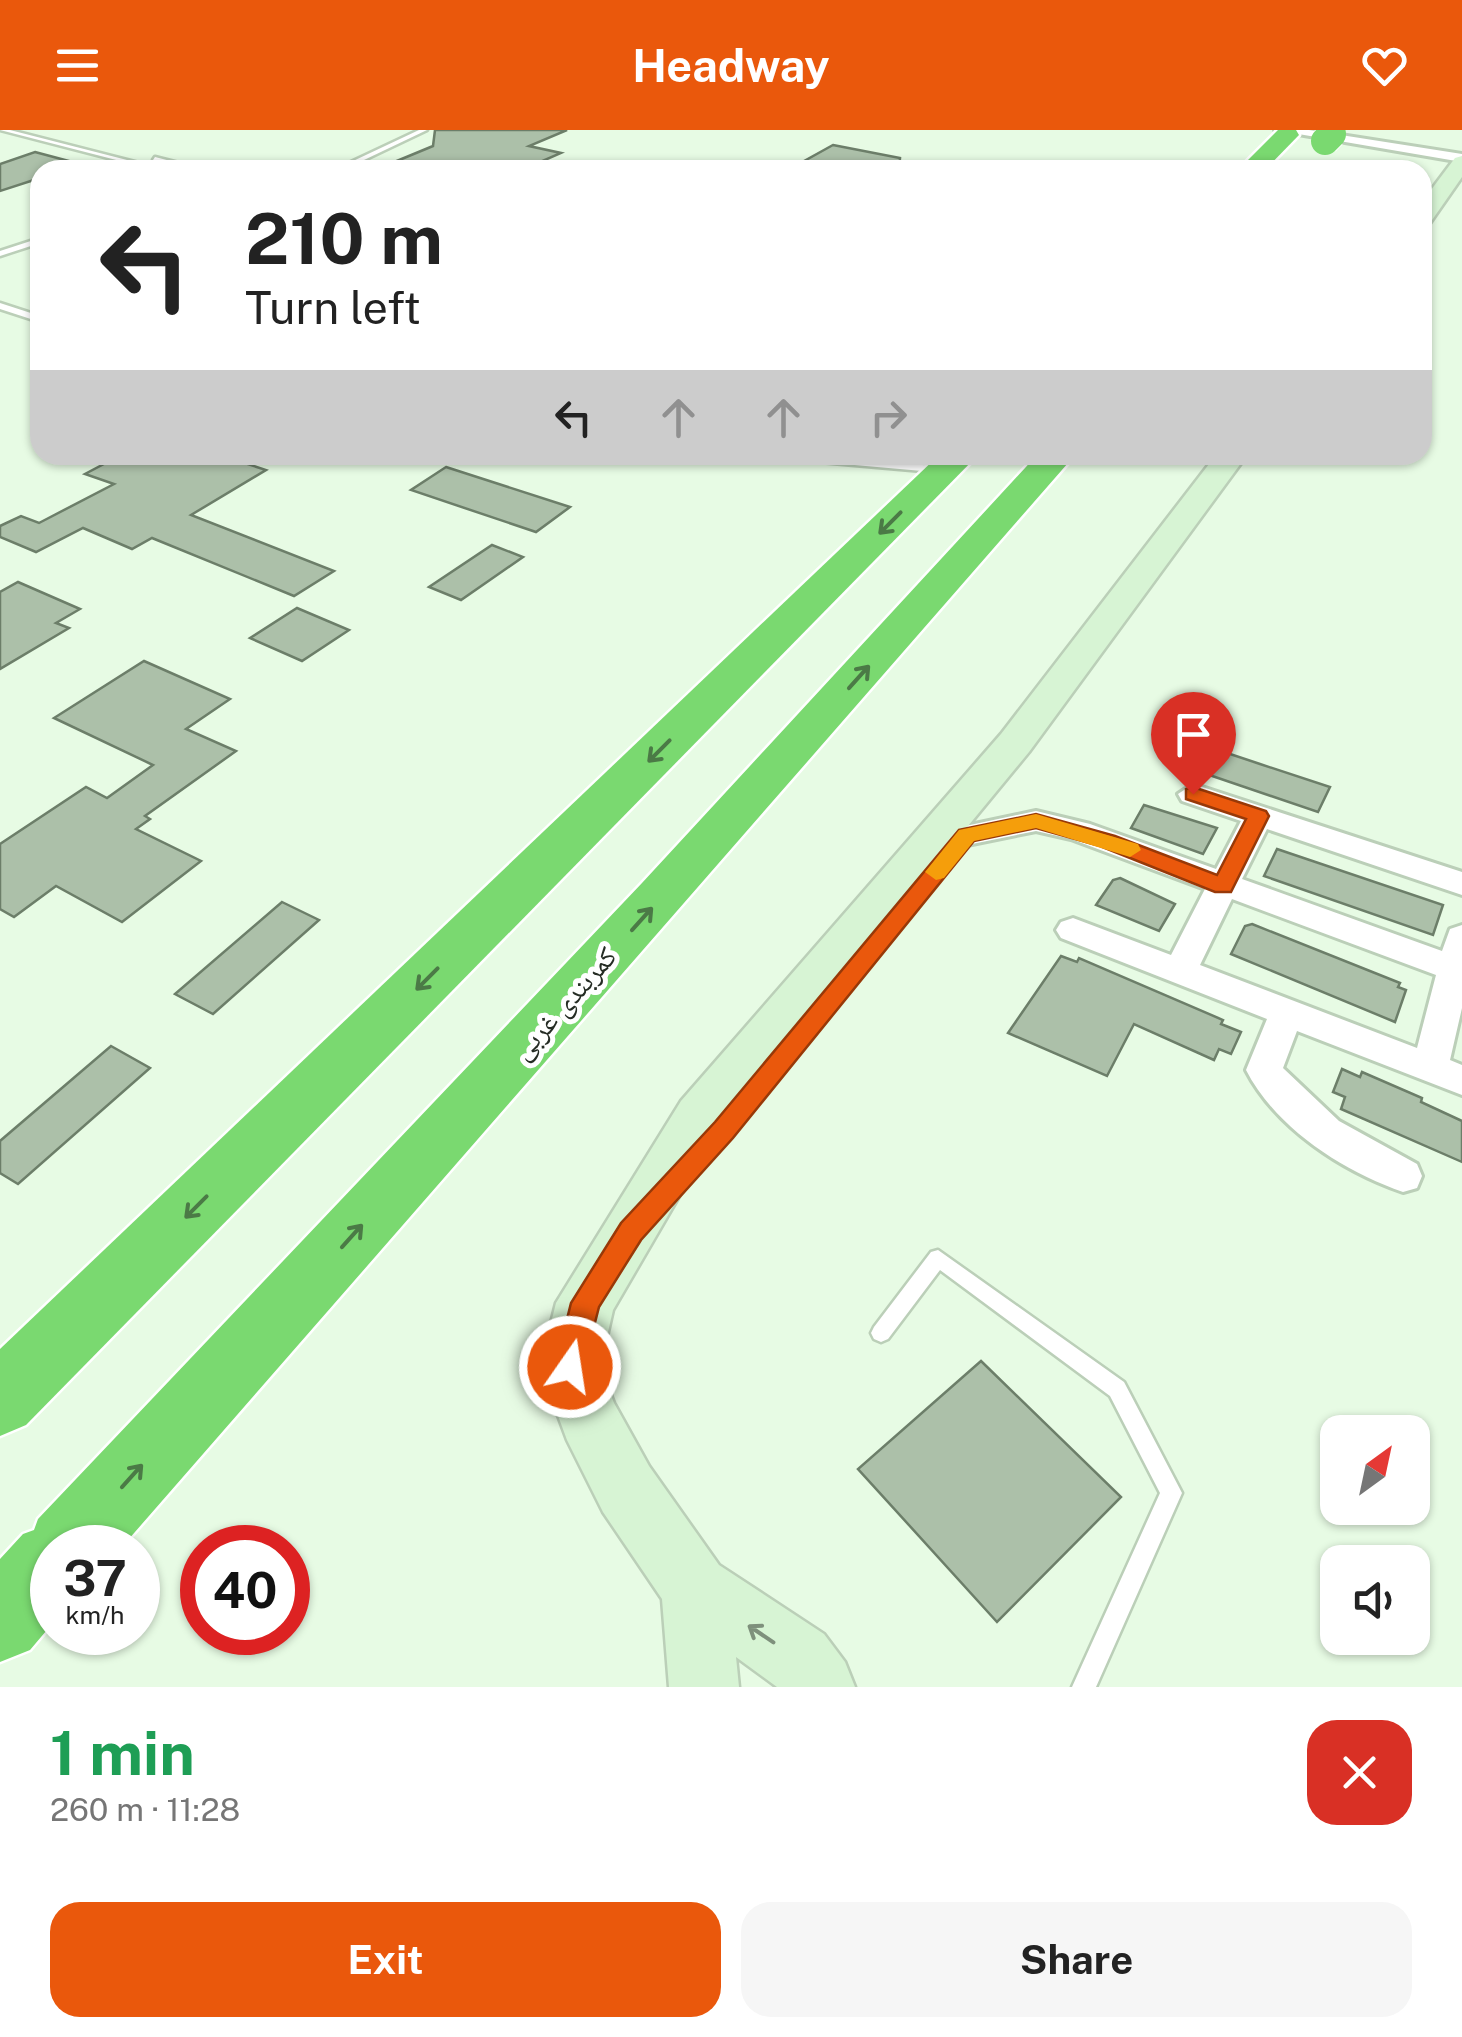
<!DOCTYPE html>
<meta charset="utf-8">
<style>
:root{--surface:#fff;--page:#f6f6f6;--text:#222;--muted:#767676;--accent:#ea580c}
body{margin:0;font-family:"Public Sans","Noto Naskh Arabic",sans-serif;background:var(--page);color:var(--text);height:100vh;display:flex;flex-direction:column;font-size:38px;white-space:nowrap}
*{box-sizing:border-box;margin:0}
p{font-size:32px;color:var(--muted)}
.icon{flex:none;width:55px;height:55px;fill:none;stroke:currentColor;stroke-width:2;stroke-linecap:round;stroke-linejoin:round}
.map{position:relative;height:1557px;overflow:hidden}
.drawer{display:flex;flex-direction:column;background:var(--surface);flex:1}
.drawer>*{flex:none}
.top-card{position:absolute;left:30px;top:30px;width:1402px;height:305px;border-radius:30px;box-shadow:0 2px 8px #0004;background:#fff;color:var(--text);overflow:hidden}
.needle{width:65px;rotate:33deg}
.fabs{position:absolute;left:1320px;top:1285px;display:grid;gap:20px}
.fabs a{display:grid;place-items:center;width:110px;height:110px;border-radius:20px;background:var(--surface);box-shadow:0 2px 8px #0004;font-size:50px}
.speed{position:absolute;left:30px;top:1395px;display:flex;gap:20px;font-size:50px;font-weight:700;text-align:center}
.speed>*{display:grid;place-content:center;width:130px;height:130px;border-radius:50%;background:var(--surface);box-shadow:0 2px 8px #0004;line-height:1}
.speed small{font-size:25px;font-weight:400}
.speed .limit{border:15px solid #d22;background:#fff;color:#111}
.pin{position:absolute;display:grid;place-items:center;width:85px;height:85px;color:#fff;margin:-102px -42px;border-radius:50% 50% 50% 0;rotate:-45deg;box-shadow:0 0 10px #0007}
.pin .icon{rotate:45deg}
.me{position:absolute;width:110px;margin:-55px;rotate:13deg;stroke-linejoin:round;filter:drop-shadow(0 0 8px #0008)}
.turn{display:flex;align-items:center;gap:35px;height:210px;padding:0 50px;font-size:45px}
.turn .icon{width:130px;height:130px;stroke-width:2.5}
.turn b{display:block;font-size:70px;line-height:85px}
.lanes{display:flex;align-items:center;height:95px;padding:0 50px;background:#0003;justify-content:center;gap:50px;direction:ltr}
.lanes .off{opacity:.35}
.round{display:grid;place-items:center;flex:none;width:105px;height:105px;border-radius:30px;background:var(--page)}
.head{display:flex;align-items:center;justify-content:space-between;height:170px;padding:0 50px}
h1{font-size:60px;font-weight:700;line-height:75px;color:#1e9e55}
.button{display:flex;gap:20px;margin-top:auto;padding:20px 50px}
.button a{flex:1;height:115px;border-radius:30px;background:var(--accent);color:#fff;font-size:40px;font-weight:700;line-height:115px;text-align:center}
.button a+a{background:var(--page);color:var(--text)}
header{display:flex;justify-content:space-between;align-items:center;height:130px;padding:0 50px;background:var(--accent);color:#fff;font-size:45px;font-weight:700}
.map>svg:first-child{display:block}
.building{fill:#acc0a9;stroke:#6c7e69;stroke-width:2.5}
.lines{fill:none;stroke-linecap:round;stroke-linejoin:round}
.lane-casing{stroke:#bbcfb8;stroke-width:5}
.street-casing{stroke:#bbcfb8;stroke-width:6}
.secondary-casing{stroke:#bbcfb8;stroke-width:5}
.highway-casing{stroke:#fff;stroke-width:5}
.lane{fill:#fff;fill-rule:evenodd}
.street{fill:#fff;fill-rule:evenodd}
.secondary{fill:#d7f4d4;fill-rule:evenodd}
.highway{fill:#7ad970;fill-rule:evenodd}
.highway-bridge-casing{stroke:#fff;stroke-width:30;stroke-linecap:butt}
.highway-bridge{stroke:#7ad970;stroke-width:28}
.oneway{stroke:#4b7a46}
.oneway2{stroke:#7e907c}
.route{fill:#ea580c;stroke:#983908;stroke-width:2.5}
.slow{fill:#f59e0b}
.labels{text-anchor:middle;stroke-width:10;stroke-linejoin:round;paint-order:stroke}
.street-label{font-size:28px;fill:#252c24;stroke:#fff}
</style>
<header><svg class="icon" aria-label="menu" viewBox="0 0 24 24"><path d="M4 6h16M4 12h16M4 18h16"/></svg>Headway<svg class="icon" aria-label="heart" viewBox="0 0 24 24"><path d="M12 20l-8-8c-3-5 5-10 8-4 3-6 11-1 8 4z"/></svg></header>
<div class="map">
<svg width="1462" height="1557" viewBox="0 0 1462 1557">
<rect width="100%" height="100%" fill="#e7fbe4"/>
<g class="building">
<polygon points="435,0 567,0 529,16 561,23 522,40 375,40 433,16"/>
<polygon points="833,15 900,28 899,40 788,40"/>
<polygon points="35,22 80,34 40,40 40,48 0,61 0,34"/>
<polygon points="121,325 220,325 266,340 191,385 334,441 294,466 152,408 132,419 83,398 36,422 0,407 0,396 21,386 39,393 114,354 85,344"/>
<polygon points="446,337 570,377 536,402 411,360"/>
<polygon points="492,415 523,427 461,470 429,457"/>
<polygon points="18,452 80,479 56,493 69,498 0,539 0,462"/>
<polygon points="297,478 349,500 302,531 250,508"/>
<polygon points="144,531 230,569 186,599 236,621 145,686 150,689 136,699 201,731 122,792 56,756 14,787 0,779 0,714 86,657 107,668 153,635 54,588"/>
<polygon points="1191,611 1260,634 1330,657 1318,682 1177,634"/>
<polygon points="1144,675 1217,698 1203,724 1131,698"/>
<polygon points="1277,719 1443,775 1433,805 1264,746"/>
<polygon points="1120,748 1175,774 1159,801 1096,775 1113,750"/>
<polygon points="282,772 319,790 213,884 175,864"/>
<polygon points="1252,794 1400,853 1398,857 1406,860 1395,892 1231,824 1245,796"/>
<polygon points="1061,826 1077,832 1079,828 1223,890 1221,894 1241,902 1231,924 1219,919 1214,930 1134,894 1107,946 1008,903"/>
<polygon points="111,916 150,938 18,1054 0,1043 0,1011"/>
<polygon points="1342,939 1360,947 1362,942 1422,968 1421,972 1462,991 1462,1032 1341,979 1345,967 1333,962"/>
<polygon points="981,1231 1121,1367 997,1492 858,1339"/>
</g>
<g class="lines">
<defs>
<g id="lane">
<polygon points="0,0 10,0 166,40 155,40"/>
<polygon points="419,0 427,0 343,40 334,40"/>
<polygon points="155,27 202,39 203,40 192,40 153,30"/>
<polygon points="40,108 40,113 0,126 0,121"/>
<polygon points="0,173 40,186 40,192 0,179"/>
<polygon points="770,325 809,325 945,337 950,340 945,343 775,328"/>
<polygon points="938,1120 1124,1252 1182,1363 1096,1557 1072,1557 1160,1363 1110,1266 940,1140 888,1209 881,1212 874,1209 871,1203 874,1197 931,1122"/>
</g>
<g id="street">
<polygon points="1275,0 1309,0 1462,24 1462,32"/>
<path d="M1193,654L1462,742V765L1267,699L1242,749L1442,821L1450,799L1462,795V878L1450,930L1462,935V965L1297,901L1283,938L1339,991L1417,1034L1422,1046L1417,1058L1403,1062C1342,1041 1276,998 1246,940L1267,889L1061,808L1056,800L1061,792L1073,788L1171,825L1205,759L1071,709L1036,701L967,715L956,712L952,705L956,698L1036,681L1090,694L1216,739L1241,691L1182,671L1178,664ZM1232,769L1436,845L1417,918L1200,835Z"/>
</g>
<g id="secondary">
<polygon points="1462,26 1462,47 1430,93 1422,95 1422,72 1455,28"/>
<polygon points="1216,325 1247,325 1029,622 717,1001 613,1180 600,1237 614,1273 649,1336 719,1435 824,1504 845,1532 855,1557 777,1557 736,1527 739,1557 669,1557 662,1469 603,1382 567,1310 540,1237 556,1173 681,971 1001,604"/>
</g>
<g id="highway">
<polygon points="1278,0 1296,0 1299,5 1265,40 1238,40"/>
<polygon points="939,325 978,325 26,1295 0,1306 0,1219"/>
<polygon points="1037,325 1075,325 121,1418 52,1418 52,1494 30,1520 0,1532 0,1429 23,1404 34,1400 38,1389 642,753"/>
</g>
</defs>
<use href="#lane" class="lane-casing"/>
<use href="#street" class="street-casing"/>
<use href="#secondary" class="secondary-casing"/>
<use href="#highway" class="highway-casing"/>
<use href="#lane" class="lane"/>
<use href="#street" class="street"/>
<use href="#secondary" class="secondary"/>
<use href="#highway" class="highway"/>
<defs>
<polyline id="highway-bridge" points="1325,11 1332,4"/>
</defs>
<use href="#highway-bridge" class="highway-bridge-casing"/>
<use href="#highway-bridge" class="highway-bridge"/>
</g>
<defs><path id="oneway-shaft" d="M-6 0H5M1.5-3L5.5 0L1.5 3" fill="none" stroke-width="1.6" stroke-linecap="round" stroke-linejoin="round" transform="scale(2.5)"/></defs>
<g class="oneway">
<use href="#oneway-shaft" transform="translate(890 393) rotate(135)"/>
<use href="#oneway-shaft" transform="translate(859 547) rotate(-48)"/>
<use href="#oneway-shaft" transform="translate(659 621) rotate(135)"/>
<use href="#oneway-shaft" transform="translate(642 789) rotate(-48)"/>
<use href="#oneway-shaft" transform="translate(427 849) rotate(135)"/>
<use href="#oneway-shaft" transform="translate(196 1077) rotate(135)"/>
<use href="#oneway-shaft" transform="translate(352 1106) rotate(-48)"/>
<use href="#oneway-shaft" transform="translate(132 1346) rotate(-48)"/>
</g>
<use class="oneway2" href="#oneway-shaft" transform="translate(761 1504) rotate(-146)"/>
<polygon class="route" points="1193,657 1266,681 1269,686 1231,762 1215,762 1100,716 1036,698 974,711 733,1008 641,1110 599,1177 581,1247 570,1251 560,1247 555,1237 571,1173 621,1093 715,992 959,700 1036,684 1115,706 1217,745 1246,689 1186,669 1186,659"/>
<polygon class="slow" points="1036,684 1138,714 1141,720 1130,727 1036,698 974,711 944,748 936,750 925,742 959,700"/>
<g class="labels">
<g class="street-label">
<text transform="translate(564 873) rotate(-48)" y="10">کمربندی غربی</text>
</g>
</g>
</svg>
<div class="fabs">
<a><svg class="needle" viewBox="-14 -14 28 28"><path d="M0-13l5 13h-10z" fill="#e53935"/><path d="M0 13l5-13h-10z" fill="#767676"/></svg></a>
<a><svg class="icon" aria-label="sound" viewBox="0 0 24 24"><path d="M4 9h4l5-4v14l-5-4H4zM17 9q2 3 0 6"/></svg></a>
</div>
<div class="speed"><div>37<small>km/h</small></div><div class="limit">40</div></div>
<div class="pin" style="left:1193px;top:664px;background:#d93025"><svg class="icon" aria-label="arrive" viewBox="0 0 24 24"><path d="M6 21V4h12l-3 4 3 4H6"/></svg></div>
<svg class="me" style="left:570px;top:1237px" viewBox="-20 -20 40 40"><circle r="17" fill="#ea580c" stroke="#fff" stroke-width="3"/><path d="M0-11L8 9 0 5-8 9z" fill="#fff"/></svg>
<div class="top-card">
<div class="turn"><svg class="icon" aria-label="left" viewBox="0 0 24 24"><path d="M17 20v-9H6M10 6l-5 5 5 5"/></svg><div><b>210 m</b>Turn left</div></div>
<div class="lanes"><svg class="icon" aria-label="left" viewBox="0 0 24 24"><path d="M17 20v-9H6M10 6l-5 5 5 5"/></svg><svg class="icon off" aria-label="ahead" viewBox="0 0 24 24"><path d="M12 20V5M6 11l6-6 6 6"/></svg><svg class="icon off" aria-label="ahead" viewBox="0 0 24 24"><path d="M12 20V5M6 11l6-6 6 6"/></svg><svg class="icon off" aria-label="right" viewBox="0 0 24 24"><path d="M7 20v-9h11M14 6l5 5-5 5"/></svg></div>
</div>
</div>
<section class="drawer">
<div class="head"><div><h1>1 min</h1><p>260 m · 11:28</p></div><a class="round" style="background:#d93025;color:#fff"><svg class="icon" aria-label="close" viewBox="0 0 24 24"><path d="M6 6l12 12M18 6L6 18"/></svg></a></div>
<div class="button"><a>Exit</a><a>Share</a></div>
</section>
